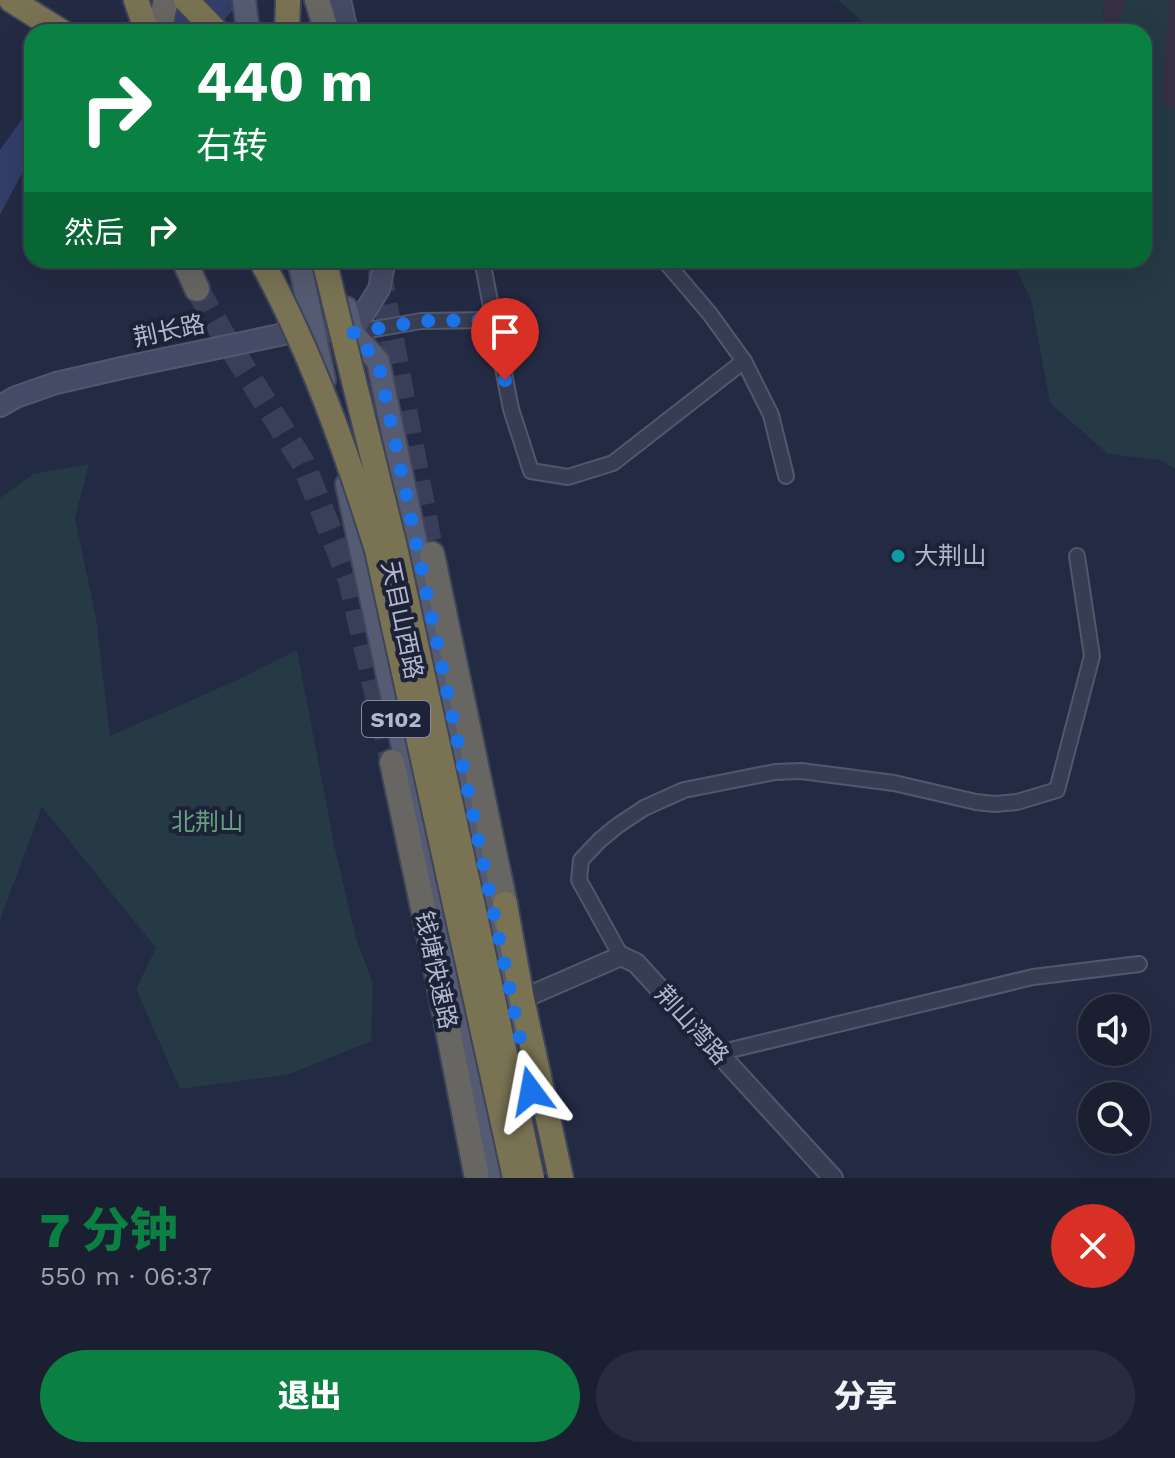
<!DOCTYPE html>
<html lang="zh">
<meta charset="utf-8">
<style>
:root{--surface:#1a2032;--page:#272d3e;--text:#f1f3f6;--muted:#9fa3ac;--line:#383e4d;--accent:#0b8043}
body{margin:0;font-family:"Work Sans","Noto Sans SC",sans-serif;background:var(--page);color:var(--text);height:100vh;display:flex;flex-direction:column;font-size:30px;white-space:nowrap}
*{box-sizing:border-box;margin:0}
p{font-size:26px;color:var(--muted)}
.icon{flex:none;width:44px;height:44px;fill:none;stroke:currentColor;stroke-width:2;stroke-linecap:round;stroke-linejoin:round}
.map{position:relative;height:1178px;overflow:hidden}
.sheet{display:flex;flex-direction:column;background:var(--surface);flex:1}
.sheet>*{flex:none}
.top-card{position:absolute;left:24px;top:24px;width:1128px;height:244px;border-radius:24px;box-shadow:0 8px 32px #0002,0 0 0 2px var(--line);background:#0b8043;color:#fff;overflow:hidden}
.tools{position:absolute;left:1078px;top:994px;display:grid;gap:16px}
.tools a{display:grid;place-items:center;width:72px;height:72px;border-radius:50%;background:var(--surface);box-shadow:0 8px 32px #0002,0 0 0 2px var(--line);font-size:40px}
.pin{position:absolute;display:grid;place-items:center;width:68px;height:68px;color:#fff;margin:-82px -34px;border-radius:50% 50% 50% 0;rotate:-45deg;box-shadow:0 0 8px #0007}
.pin .icon{rotate:45deg}
.me{position:absolute;width:88px;margin:-44px;rotate:347deg;stroke-linejoin:round;filter:drop-shadow(0 0 6px #0008)}
.turn{display:flex;align-items:center;gap:28px;height:168px;padding:0 40px;font-size:36px}
.turn .icon{width:104px;height:104px;stroke-width:2.5}
.turn b{display:block;font-size:56px;line-height:68px}
.then{display:flex;align-items:center;height:76px;padding:0 40px;background:#0003;gap:16px;font-size:30px}
.round{display:grid;place-items:center;flex:none;width:84px;height:84px;border-radius:42px;background:var(--page)}
.summary{display:flex;align-items:center;justify-content:space-between;height:136px;padding:0 40px}
h1{font-size:48px;font-weight:800;line-height:60px;color:var(--accent)}
.primary-button{display:flex;gap:16px;margin-top:auto;padding:16px 40px}
.primary-button a{flex:1;height:92px;border-radius:48px;background:var(--accent);color:#fff;font-size:32px;font-weight:800;line-height:92px;text-align:center}
.primary-button a+a{background:var(--page);color:var(--text)}
.map>svg:first-child{display:block}
.medical{fill:#363042}
.green{fill:#253a44}
.water{fill:#333e69}
.lines{fill:none;stroke-linecap:round;stroke-linejoin:round}
.trunk-tunnel{stroke:#393f58;stroke-width:24;stroke-dasharray:24 12;stroke-linecap:butt}
.minor-casing{stroke:#52586c;stroke-width:18}
.tertiary-casing{stroke:#52586c;stroke-width:22}
.secondary-casing{stroke:#52586c;stroke-width:24}
.primary-casing{stroke:#41465b;stroke-width:26}
.trunk-casing{stroke:#3f4559;stroke-width:28}
.motorway-casing{stroke:#3f4559;stroke-width:28}
.minor{stroke:#373d52;stroke-width:14}
.tertiary{stroke:#373d52;stroke-width:18}
.secondary{stroke:#454a66;stroke-width:20}
.primary{stroke:#555b72;stroke-width:22}
.trunk{stroke:#676662;stroke-width:24}
.motorway{stroke:#797253;stroke-width:24}
.motorway-bridge-casing{stroke:#3f4559;stroke-width:28;stroke-linecap:butt}
.motorway-bridge{stroke:#797253;stroke-width:24}
.route{stroke:#1a73e8;stroke-width:14;stroke-dasharray:0 25.2}
.culture-dot{fill:#0f9aa8;stroke:#1c2237;stroke-width:3}
.labels{text-anchor:middle;stroke-width:8;stroke-linejoin:round;paint-order:stroke}
.shield{fill:#1c2237;stroke:#868b9f;stroke-width:2}
.shield-label{font-size:22px;font-weight:bold;fill:#b4b8cc}
.street-label{font-size:24px;fill:#b4b8cc;stroke:#1c2237}
.poi-label{font-size:24px;fill:#b4b8cc;stroke:#1c2237;text-anchor:start}
.park-label{font-size:24px;fill:#69a081;stroke:#1c2237}
</style>
<div class="map">
<svg width="1175" height="1178" viewBox="0 0 1175 1178">
<rect width="100%" height="100%" fill="#232a43"/>
<polygon class="medical" points="1105,0 1175,0 1175,110 1161,101 1144,32 1100,32"/>
<g class="green">
<polygon points="838,0 1105,0 1100,32 874,32"/>
<polygon points="1125,0 1170,0 1161,101 1175,110 1175,469 1160,460 1108,454 1050,403 1031,300 1012,260 1144,260 1144,32 1117,32"/>
<polygon points="89,464 75,518 96,618 110,736 233,682 297,650 335,849 356,938 373,984 371,1041 290,1074 180,1089 136,989 156,948 42,807 0,920 0,498 33,474"/>
</g>
<g class="water">
<polygon points="172,0 242,0 213,32 134,32"/>
<polygon points="32,105 32,154 0,215 0,150"/>
</g>
<g class="lines">
<g class="trunk-tunnel">
<polyline points="379,269 432,554"/>
<polyline points="197,289 225,338 303,463 350,580 392,762"/>
</g>
<defs>
<g id="minor">
<polyline points="482,260 511,409 531,471 568,477 613,463 744,361 771,415 786,476"/>
<polyline points="664,260 710,314 744,361"/>
<polyline points="352,333 421,321 493,320"/>
<polyline points="621,956 579,880 581,860 600,840 617,826 644,808 684,790 775,772 801,771 894,783 976,802 995,804 1017,802 1057,790 1092,656 1077,556"/>
<polyline points="718,1053 1033,977 1139,964"/>
</g>
<polyline id="tertiary" points="522,999 621,956 636,963 833,1178"/>
<g id="secondary">
<polyline points="340,0 347,32"/>
<polyline points="0,406 16,397 56,383 126,367 313,328 352,333 379,289 385,260"/>
</g>
<g id="primary">
<polyline points="244,0 248,32"/>
<polyline points="299,260 324,380"/>
<polyline points="346,308 352,333 378,361 516,1025"/>
<polyline points="347,484 495,1178"/>
</g>
<g id="trunk">
<polyline points="317,0 327,32"/>
<polyline points="159,32 166,0"/>
<polyline points="184,260 197,289"/>
<polyline points="432,554 505,904 506,922"/>
<polyline points="392,762 436,969 477,1178"/>
</g>
<g id="motorway">
<polyline points="11,0 62,32"/>
<polyline points="136,0 147,32"/>
<polyline points="186,0 217,32"/>
<polyline points="287,32 288,0"/>
<polyline points="505,904 522,999 561,1178"/>
</g>
</defs>
<use href="#minor" class="minor-casing"/>
<use href="#tertiary" class="tertiary-casing"/>
<use href="#secondary" class="secondary-casing"/>
<use href="#primary" class="primary-casing"/>
<use href="#trunk" class="trunk-casing"/>
<use href="#motorway" class="motorway-casing"/>
<use href="#minor" class="minor"/>
<use href="#tertiary" class="tertiary"/>
<use href="#secondary" class="secondary"/>
<use href="#primary" class="primary"/>
<use href="#trunk" class="trunk"/>
<use href="#motorway" class="motorway"/>
<defs>
<g id="motorway-bridge">
<polyline points="324,260 395,547 532,1178"/>
<path d="M263,264C312,354 346,451 377,550L515,1178"/>
</g>
</defs>
<use href="#motorway-bridge" class="motorway-bridge-casing"/>
<use href="#motorway-bridge" class="motorway-bridge"/>
</g>
<g class="lines">
<polyline class="route" points="505,380 493,320 421,321 352,333 378,361 531,1091"/>
</g>
<circle class="culture-dot" cx="898" cy="556" r="8"/>
<g class="labels">
<rect class="shield" x="362" y="701" width="68" height="36" rx="6"/>
<g class="shield-label">
<text x="396" y="727">S102</text>
</g>
<g class="street-label">
<text transform="translate(169 331) rotate(-12)" y="8">荆长路</text>
<text transform="translate(402 620) rotate(78)" y="8">天目山西路</text>
<text transform="translate(436 970) rotate(78)" y="8">钱塘快速路</text>
<text transform="translate(692 1025) rotate(48)" y="8">荆山湾路</text>
</g>
<g class="poi-label">
<text x="914" y="564">大荆山</text>
</g>
<g class="park-label">
<text x="207" y="830">北荆山</text>
</g>
</g>
</svg>
<div class="tools">
<a><svg class="icon" aria-label="sound" viewBox="0 0 24 24"><path d="M4 9h4l5-4v14l-5-4H4zM17 9q2 3 0 6"/></svg></a>
<a><svg class="icon" aria-label="search" viewBox="0 0 24 24"><circle cx="10" cy="10" r="6"/><path d="M15 15l6 6"/></svg></a>
</div>
<div class="pin" style="left:505px;top:380px;background:#d93025"><svg class="icon" aria-label="arrive" viewBox="0 0 24 24"><path d="M6 21V4h12l-3 4 3 4H6"/></svg></div>
<svg class="me" style="left:531px;top:1091px" viewBox="-20 -20 40 40"><path d="M0-17L14 15 0 8-14 15z" fill="#1a73e8" stroke="#fff" stroke-width="4"/></svg>
<div class="top-card">
<div class="turn"><svg class="icon" aria-label="right" viewBox="0 0 24 24"><path d="M7 20v-9h11M14 6l5 5-5 5"/></svg><div><b>440 m</b>右转</div></div>
<div class="then">然后<svg class="icon" aria-label="right" viewBox="0 0 24 24"><path d="M7 20v-9h11M14 6l5 5-5 5"/></svg></div>
</div>
</div>
<section class="sheet">
<div class="summary"><div><h1>7 分钟</h1><p>550 m · 06:37</p></div><a class="round" style="background:#d93025;color:#fff"><svg class="icon" aria-label="close" viewBox="0 0 24 24"><path d="M6 6l12 12M18 6L6 18"/></svg></a></div>
<div class="primary-button"><a>退出</a><a>分享</a></div>
</section>
